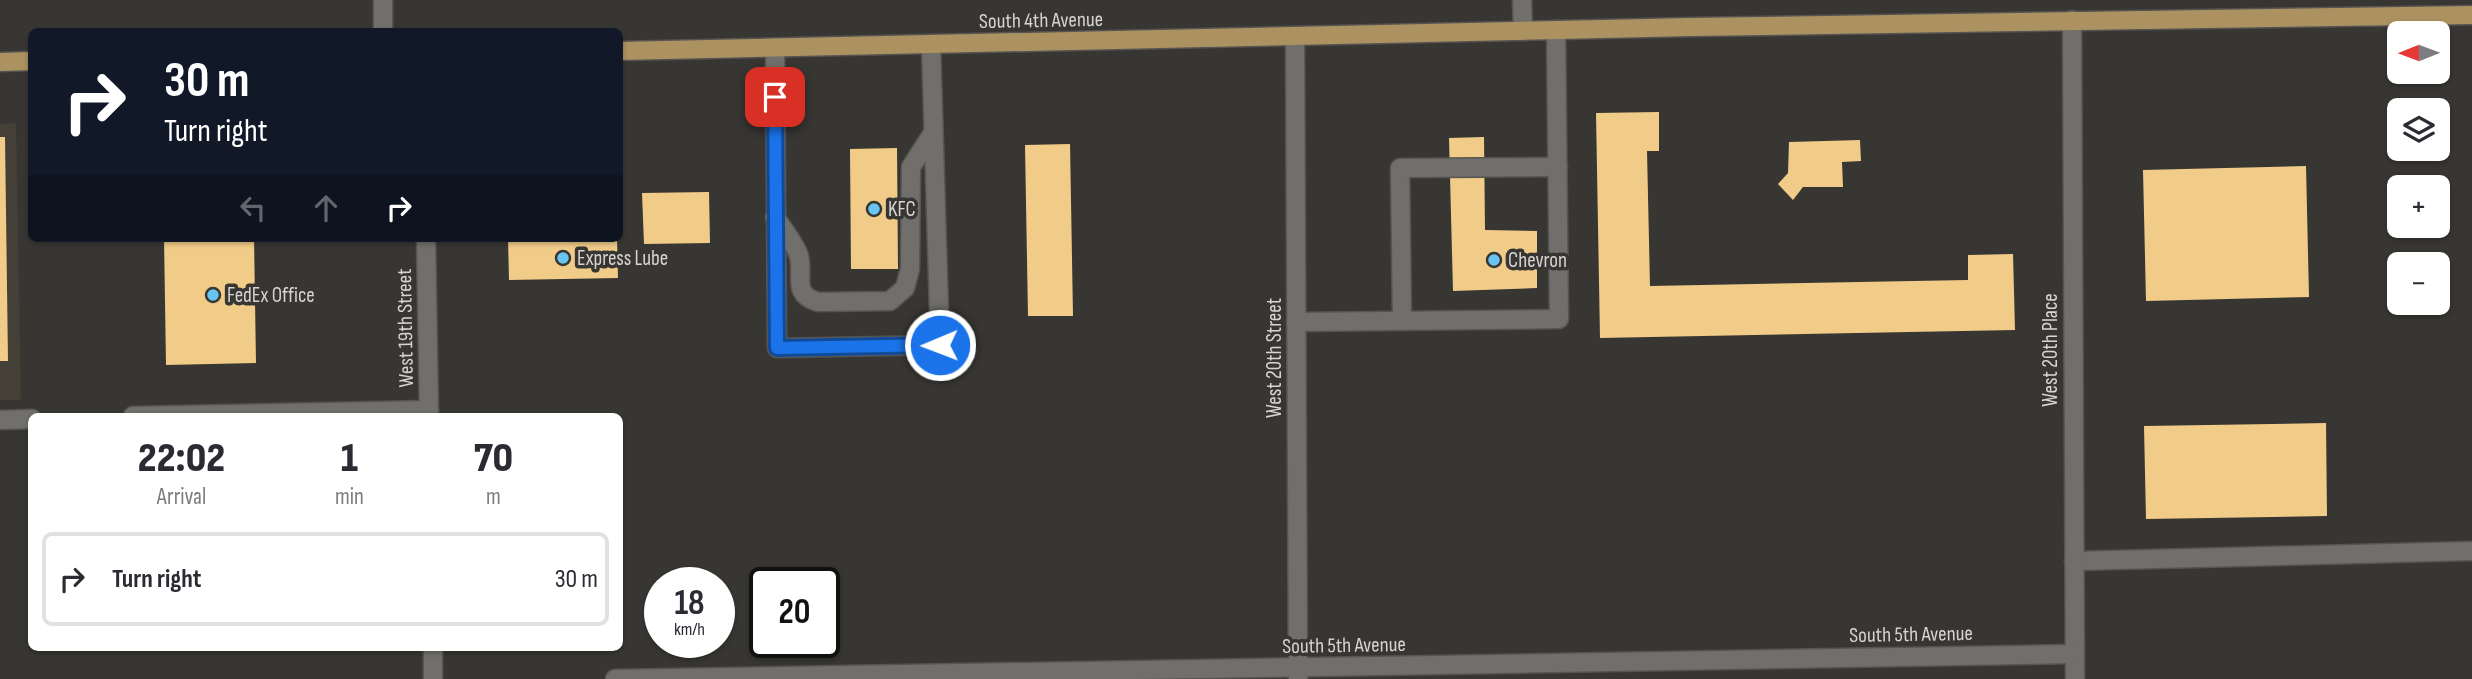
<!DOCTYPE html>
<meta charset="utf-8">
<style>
:root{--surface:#fff;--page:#f7f7f7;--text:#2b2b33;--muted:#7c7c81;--line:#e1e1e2}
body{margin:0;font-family:"Sofia Sans Condensed",sans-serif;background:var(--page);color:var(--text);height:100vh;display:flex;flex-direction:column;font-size:26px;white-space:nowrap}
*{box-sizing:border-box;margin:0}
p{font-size:23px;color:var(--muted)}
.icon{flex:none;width:38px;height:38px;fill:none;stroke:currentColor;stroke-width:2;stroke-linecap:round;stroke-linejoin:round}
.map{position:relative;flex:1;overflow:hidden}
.side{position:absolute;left:28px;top:413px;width:595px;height:238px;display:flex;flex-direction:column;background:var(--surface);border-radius:10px;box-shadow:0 2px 5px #0004}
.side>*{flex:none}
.banner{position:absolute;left:28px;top:28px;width:595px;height:214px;border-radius:10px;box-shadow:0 2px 5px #0004;background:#111827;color:#fff;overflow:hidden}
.needle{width:46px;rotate:269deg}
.fabs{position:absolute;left:2387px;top:21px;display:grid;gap:14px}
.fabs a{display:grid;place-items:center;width:63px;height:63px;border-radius:10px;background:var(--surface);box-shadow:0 2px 5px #0004;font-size:35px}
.speed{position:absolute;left:644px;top:567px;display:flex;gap:14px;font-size:35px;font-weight:700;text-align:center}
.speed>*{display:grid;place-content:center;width:91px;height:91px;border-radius:50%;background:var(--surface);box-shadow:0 2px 5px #0004;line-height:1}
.speed small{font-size:18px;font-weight:400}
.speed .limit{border:4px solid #111;border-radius:10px;background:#fff;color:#111}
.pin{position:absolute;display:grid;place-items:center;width:60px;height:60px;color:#fff;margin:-30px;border-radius:14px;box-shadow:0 4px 10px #0006}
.me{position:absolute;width:77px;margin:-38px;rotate:269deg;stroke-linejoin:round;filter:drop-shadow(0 0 5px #0008)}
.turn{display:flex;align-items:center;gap:24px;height:147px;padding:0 21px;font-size:32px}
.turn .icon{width:91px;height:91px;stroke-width:2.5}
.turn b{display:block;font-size:49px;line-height:60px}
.lanes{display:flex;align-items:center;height:66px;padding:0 21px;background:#0003;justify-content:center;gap:35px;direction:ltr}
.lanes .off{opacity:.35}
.eta{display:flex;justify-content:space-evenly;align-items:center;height:119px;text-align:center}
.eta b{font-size:42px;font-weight:800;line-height:49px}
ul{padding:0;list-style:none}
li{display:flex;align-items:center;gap:21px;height:94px;margin:0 14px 10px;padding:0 7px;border:4px solid var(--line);border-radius:10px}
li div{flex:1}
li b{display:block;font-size:26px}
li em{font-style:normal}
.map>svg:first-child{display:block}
.built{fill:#443f37}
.building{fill:#f1cc88}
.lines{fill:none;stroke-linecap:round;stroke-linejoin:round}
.lane-casing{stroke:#565452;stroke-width:21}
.street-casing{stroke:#565452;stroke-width:21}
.primary-casing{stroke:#565452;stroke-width:21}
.lane{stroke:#716f6b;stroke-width:18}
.street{stroke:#716f6b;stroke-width:18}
.primary{stroke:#ac9260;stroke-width:18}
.route-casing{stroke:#114b97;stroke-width:18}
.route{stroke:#1a73e8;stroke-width:12}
.poi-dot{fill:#68c4f0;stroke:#383633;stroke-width:2.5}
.labels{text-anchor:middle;stroke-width:7;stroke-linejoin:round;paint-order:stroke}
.street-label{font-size:21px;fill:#d6d5d3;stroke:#383633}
.poi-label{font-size:21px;fill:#d6d5d3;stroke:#383633;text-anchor:start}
</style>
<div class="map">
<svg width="2472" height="679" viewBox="0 0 2472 679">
<rect width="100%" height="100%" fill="#383633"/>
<polygon class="built" points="16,123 21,400 0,400 0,124"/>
<g class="building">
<polygon points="1659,112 1659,151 1647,151 1650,286 1968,280 1968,255 2013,254 2015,330 1600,338 1596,113"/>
<polygon points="0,137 5,137 8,361 0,361"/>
<polygon points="1484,137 1485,230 1537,231 1537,288 1453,291 1449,138"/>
<polygon points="1860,140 1861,161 1842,162 1843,187 1803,187 1793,200 1778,184 1788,173 1789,142"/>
<polygon points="1070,144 1073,316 1028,316 1025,145"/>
<polygon points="897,148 898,269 851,269 850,149"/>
<polygon points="2306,166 2309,297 2146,301 2143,170"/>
<polygon points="709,192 710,243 644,244 642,193"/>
<polygon points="164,238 254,238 256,363 166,365"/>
<polygon points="508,238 617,238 618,278 509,280"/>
<polygon points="2326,423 2327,516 2146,519 2144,426"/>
</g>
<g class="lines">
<defs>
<g id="lane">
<polyline points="775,48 777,348 940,345 931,45"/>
<path d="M775,217C782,228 795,243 799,256C804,277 791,294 818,302L890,301L905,288L910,269L911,167L933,133"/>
<polyline points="1402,320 1400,168 1558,167"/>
<polyline points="1296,322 1559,319 1556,30"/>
<polyline points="133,416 429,410"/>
<polyline points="0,420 32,419"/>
<polyline points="2074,561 2472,551"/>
</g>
<g id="street">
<polyline points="383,0 383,32"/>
<polyline points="1522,0 1523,31"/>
<polyline points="2072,20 2075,679"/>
<polyline points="1295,37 1298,679"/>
<polyline points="426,238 429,416"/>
<polyline points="433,648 433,679"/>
<polyline points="615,679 2074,654"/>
</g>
<g id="primary">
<polyline points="620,51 1692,27 2472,15"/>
<polyline points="0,62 32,61"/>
</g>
</defs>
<use href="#lane" class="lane-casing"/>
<use href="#street" class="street-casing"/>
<use href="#primary" class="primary-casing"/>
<use href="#lane" class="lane"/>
<use href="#street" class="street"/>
<use href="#primary" class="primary"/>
</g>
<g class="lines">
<defs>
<polyline id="route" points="775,97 777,348 940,345"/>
</defs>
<use href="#route" class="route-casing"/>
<use href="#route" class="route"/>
</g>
<g class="poi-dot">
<circle cx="874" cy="209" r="7"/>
<circle cx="563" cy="258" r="7"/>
<circle cx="1494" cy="260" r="7"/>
<circle cx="213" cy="295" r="7"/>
</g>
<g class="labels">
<g class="street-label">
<text transform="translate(1041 20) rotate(-1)" y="7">South 4th Avenue</text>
<text transform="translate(405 328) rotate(-91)" y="7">West 19th Street</text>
<text transform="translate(2050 350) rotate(-90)" y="7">West 20th Place</text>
<text transform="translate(1274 358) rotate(-90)" y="7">West 20th Street</text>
<text transform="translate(1911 634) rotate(-1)" y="7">South 5th Avenue</text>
<text transform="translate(1344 645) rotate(-1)" y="7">South 5th Avenue</text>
</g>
<g class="poi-label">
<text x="888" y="216">KFC</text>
<text x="577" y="265">Express Lube</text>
<text x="1508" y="267">Chevron</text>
<text x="227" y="302">FedEx Office</text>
</g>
</g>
</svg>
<div class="fabs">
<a><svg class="needle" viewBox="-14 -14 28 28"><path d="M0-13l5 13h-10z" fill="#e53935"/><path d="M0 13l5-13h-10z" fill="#7c7c81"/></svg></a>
<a><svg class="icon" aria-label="layers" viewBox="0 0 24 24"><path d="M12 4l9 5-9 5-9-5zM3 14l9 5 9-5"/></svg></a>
<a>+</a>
<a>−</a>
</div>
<div class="speed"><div>18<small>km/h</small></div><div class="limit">20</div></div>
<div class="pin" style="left:775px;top:97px;background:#d93025"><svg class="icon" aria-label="arrive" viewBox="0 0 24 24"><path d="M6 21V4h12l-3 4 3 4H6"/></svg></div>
<svg class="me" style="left:940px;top:345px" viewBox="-20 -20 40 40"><circle r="17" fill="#1a73e8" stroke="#fff" stroke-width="3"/><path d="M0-11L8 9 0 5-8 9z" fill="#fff"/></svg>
<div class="banner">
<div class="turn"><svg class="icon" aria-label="right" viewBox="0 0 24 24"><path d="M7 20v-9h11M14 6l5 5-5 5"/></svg><div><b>30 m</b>Turn right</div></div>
<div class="lanes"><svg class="icon off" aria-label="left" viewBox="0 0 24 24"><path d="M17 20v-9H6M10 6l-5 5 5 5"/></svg><svg class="icon off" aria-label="ahead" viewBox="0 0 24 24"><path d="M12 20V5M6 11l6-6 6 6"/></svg><svg class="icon" aria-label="right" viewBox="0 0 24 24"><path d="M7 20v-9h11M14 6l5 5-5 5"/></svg></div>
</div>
<section class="side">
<div class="eta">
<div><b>22:02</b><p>Arrival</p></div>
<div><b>1</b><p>min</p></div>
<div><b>70</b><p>m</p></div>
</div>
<ul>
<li><svg class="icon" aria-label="right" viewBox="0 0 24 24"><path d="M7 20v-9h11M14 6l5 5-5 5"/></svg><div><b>Turn right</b></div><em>30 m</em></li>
</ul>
</section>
</div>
